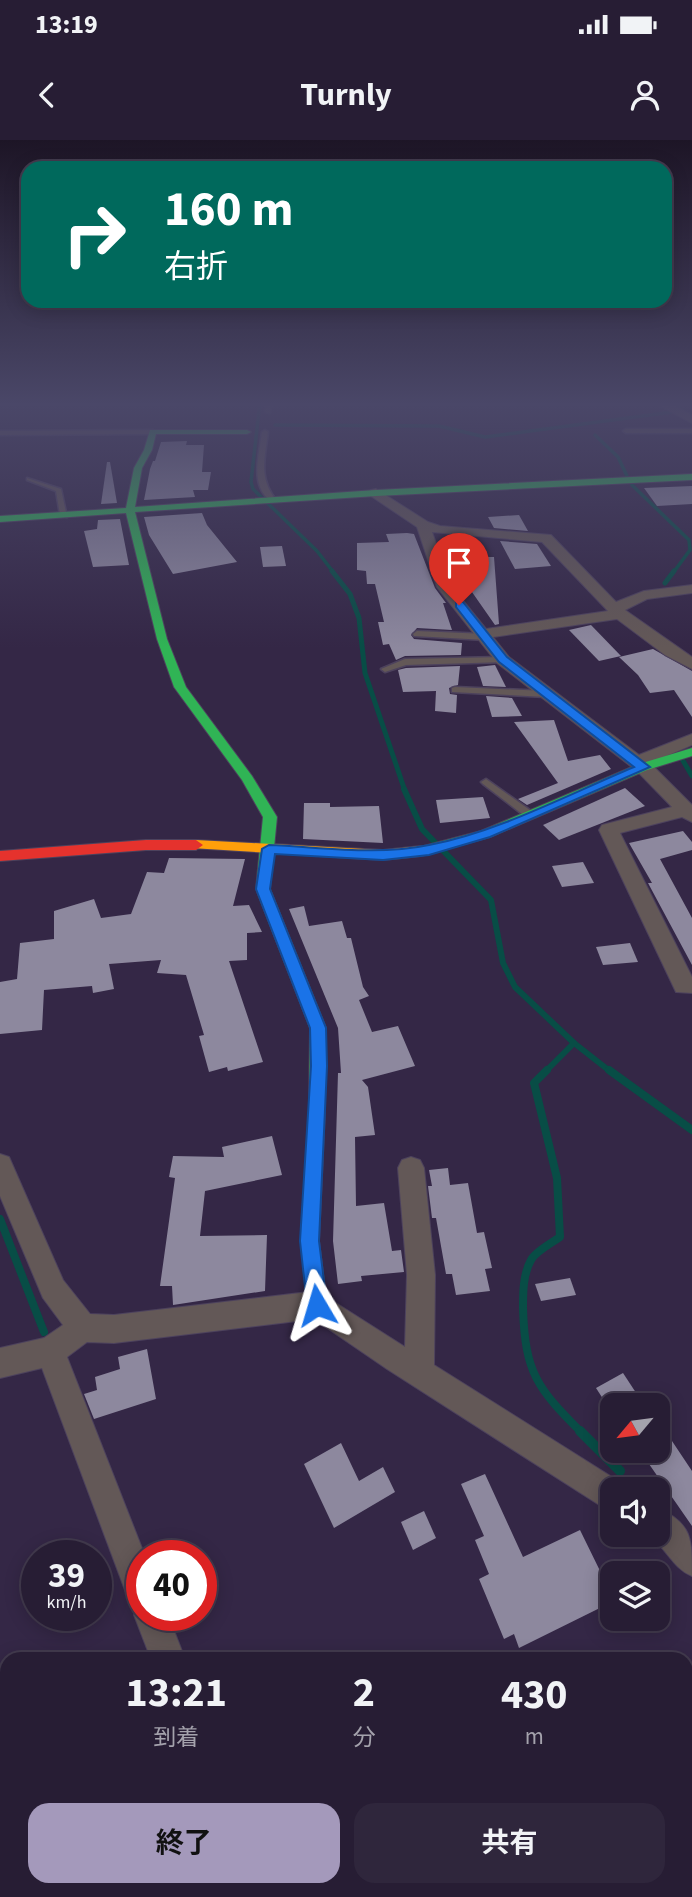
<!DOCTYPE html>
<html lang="ja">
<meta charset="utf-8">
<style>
:root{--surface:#271d34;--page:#2f263c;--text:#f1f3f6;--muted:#a4a2ac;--line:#433b4f;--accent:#a499bb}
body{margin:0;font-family:"Source Sans 3","Noto Sans JP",sans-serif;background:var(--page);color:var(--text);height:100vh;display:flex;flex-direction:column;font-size:26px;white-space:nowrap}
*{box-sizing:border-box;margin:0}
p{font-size:23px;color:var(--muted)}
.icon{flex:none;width:38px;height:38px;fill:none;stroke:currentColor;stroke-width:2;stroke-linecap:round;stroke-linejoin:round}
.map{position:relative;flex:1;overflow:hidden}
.side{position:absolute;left:0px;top:1512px;width:693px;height:245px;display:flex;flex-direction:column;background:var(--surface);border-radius:21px 21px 0 0;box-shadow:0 4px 18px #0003,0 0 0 2px var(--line)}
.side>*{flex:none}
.banner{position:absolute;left:21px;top:21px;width:651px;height:147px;border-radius:21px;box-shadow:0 4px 18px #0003,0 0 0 2px var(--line);background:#00695c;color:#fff;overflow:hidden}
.needle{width:46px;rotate:241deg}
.tools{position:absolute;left:600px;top:1253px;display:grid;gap:14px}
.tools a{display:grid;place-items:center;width:70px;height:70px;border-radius:14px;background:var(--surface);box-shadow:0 4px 18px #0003,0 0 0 2px var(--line);font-size:35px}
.speed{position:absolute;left:21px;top:1400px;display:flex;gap:14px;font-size:35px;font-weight:700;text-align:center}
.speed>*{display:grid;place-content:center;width:91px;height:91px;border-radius:50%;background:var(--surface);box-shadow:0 4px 18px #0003,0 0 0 2px var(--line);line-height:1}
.speed small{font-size:18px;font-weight:400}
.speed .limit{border:10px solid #d22;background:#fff;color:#111}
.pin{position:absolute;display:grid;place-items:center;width:60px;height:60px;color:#fff;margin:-72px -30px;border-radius:50% 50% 50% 0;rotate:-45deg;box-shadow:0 0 7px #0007}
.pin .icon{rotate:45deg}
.me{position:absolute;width:77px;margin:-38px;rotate:353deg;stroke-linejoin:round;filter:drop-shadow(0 0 5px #0008)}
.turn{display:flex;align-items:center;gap:24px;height:147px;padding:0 28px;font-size:32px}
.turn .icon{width:91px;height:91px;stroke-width:2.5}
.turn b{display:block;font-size:49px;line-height:60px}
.eta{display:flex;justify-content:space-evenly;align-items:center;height:119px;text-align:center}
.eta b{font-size:42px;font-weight:700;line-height:49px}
.action{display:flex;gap:14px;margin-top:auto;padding:14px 28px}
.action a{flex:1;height:80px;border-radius:21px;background:var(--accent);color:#111;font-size:28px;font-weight:700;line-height:80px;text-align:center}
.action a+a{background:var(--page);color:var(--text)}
.status{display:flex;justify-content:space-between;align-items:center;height:49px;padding:0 35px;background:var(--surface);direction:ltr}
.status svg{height:19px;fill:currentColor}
header{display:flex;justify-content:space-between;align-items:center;height:91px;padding:0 28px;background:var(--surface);font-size:32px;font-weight:700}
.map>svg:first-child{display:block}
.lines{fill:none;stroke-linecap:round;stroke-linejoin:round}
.stream-far4{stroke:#084d46;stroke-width:3.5}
.stream-far3{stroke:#084d46;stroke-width:5}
.stream-far2{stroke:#084d46;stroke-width:6}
.stream-far1{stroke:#084d46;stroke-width:8}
.stream{stroke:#084d46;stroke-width:10}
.building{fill:#8d889e}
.lane-casing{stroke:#4d425d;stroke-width:3}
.street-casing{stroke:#4d425d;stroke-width:2}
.fast-casing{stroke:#4d425d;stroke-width:2}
.slow-casing{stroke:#4d425d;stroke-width:2}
.jam-casing{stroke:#4d425d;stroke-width:2}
.lane{fill:#635857;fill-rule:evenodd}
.street{fill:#635857;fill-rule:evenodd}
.fast{fill:#30b455;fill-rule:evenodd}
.slow{fill:#ff9f0a;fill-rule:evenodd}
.jam{fill:#e5322d;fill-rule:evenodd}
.route{fill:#1a73e8;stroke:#114b97;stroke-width:2}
</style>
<div class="status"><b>13:19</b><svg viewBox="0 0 49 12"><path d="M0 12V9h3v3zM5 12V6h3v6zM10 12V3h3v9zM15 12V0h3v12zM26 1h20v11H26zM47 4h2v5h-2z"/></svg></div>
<header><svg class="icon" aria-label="back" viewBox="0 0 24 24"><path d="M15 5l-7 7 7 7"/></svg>Turnly<svg class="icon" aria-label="person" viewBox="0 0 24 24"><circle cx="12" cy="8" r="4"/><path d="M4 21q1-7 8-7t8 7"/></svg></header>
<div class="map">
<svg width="692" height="1757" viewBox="0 0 692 1757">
<rect width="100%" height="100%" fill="#342746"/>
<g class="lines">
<g class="stream-far4">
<polyline points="260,262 251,342 253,349 317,411 334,433"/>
<polyline points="672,262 683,270"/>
<polyline points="275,285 439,286 485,297 672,272"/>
<polyline points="595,295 618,317 627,336"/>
<polyline points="632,345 689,400 690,410 673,433"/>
</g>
<g class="stream-far3">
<polyline points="332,431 350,454 359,478 365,533 405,651"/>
<polyline points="665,443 674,431"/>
<polyline points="682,619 692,636"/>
</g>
<g class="stream-far2">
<polyline points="404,649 422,689 491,760 503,823 515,847 574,903 611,932"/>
<polyline points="545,932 574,903"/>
</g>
<g class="stream-far1">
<path d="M547,930L534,943L557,1038L560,1097C552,1103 536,1111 531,1120C523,1134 523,1153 523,1168C525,1233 537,1248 582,1293"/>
<polyline points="609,930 692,990"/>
<polyline points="0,1079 44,1192"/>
</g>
<polyline class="stream" points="580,1291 620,1331"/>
</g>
<g class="building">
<polygon points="187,301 186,305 204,305 202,332 211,332 208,350 193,350 195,357 144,360 150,329 153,321 155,321 161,302"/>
<polygon points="107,322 110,322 117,363 101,364"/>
<polygon points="692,346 692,364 657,366 644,348"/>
<polygon points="202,373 207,385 237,422 173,434 149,395 144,377"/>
<polygon points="519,375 528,391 494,388 488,377"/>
<polygon points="120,379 129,425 93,427 84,391 97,389 98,380"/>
<polygon points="407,393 414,394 435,448 446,463 443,463 452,490 417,488 411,495 414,499 462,503 461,515 405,516 396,520 389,504 383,505 378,482 384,482 375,444 367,444 366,431 357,430 357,403 389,402 386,394"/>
<polygon points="500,401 537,404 551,426 515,429"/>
<polygon points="282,406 286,426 263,427 260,407"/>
<polygon points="444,417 494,417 499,484 495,485 465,442 464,458 453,445"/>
<polygon points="591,485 621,516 599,521 569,490"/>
<polygon points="653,509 692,531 692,577 674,550 650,553 638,535 619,517"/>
<polygon points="495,525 506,547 483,546 477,527"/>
<polygon points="460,526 458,545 449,548 450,554 457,555 456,573 435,571 436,551 403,552 398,530 406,528"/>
<polygon points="486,556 512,558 522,576 492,577"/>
<polygon points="554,580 568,621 600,615 611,629 527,665 518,659 558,643 514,582"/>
<polygon points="625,648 645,666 559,700 543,685"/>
<polygon points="483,657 490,678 440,683 436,660"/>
<polygon points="304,663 330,663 330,667 379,666 383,703 303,699"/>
<polygon points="683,691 692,702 692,710 660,719 692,778 692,825 648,743 652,743 629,703"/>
<polygon points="169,718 245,719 233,766 249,765 262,792 247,793 247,820 229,821 263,922 228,931 227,927 209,932 199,896 204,895 186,835 157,833 161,820 109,824 114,849 93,853 92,846 44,850 42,890 0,894 0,842 17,839 20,803 54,799 54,771 94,759 101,778 131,774 147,732 164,733"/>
<polygon points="583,722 594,743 562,747 552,726"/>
<polygon points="304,766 309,786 342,781 347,798 351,798 363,847 369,856 359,860 372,892 398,886 415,926 362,940 368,947 375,995 355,997 356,1066 384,1063 392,1111 401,1110 404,1132 361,1136 362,1141 338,1144 333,1101 338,933 341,933 338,888 289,769"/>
<polygon points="630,803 638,822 603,825 596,807"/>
<polygon points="272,996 282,1035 205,1051 200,1096 267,1095 265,1151 173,1165 172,1146 160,1146 175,1038 169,1037 173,1016 224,1017 222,1007"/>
<polygon points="448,1028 450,1045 468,1043 477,1093 484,1092 492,1128 485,1129 490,1151 456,1155 452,1134 446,1134 436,1078 432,1078 428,1046 432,1046 429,1030"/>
<polygon points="570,1138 576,1155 541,1161 535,1144"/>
<polygon points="147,1209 156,1259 94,1279 84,1254 97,1250 95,1237 120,1229 118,1217"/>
<polygon points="623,1233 644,1265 607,1265 596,1248"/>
<polygon points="658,1280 692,1331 692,1386 640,1311 658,1311"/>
<polygon points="341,1303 359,1341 383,1327 395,1352 334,1388 304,1324"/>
<polygon points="485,1334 523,1417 580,1390 604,1439 612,1435 612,1462 519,1508 514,1494 504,1499 479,1439 489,1434 475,1400 484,1396 461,1344"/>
<polygon points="424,1371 436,1398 413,1410 401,1382"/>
</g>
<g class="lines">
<defs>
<g id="lane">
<polygon points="266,262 272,262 270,273 265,272"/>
<polygon points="692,289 692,293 626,293 623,291 626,289"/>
<path d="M265,290L268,292C265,318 258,337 276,360L272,362C249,346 259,316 262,292Z"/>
<polygon points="0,291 153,290 156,292 153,294 0,295"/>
<polygon points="27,338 61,349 67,377 60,375 56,351 27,340"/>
<polygon points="417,491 486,494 490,497 486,500 414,496 413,494"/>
<polygon points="503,517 506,518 506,522 406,525 385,532 381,529 405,519"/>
<polygon points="455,547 546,551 550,554 546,557 452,552 452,548"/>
<polygon points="486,639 534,673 534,677 526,677 483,644 481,642"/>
</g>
<g id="street">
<polygon points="653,262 667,262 692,275 692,283"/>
<path d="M376,349L428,382L440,386L551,395L616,462L644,451L692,445V453L647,459L625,470L692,517V529L665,515L617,479L493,497L509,517L639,615L692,594V605L650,623L692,665V682L682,677L620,693L692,837V853L676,852L599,690L602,685L672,667L637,631L497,523L437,447L417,387L371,356V350ZM432,392L542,402L608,471L486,489L451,446Z"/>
<polygon points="0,1014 9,1017 63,1140 90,1174 114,1175 317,1151 405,1207 407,1135 398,1028 402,1020 411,1017 420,1020 424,1028 435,1135 434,1225 623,1344 625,1349 612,1349 612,1371 601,1366 387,1229 314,1179 114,1203 87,1202 67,1217 145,1416 142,1416 142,1475 168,1475 185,1519 151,1519 134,1475 138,1465 130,1462 125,1450 42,1228 0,1238 0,1208 44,1198 63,1185 43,1158 0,1056"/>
<path d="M658,1368C692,1384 692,1398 692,1436C672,1428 666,1406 647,1395H658Z"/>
<polygon points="692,1678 692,1717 686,1719 686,1680"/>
<polygon points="237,1750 277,1750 280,1757 240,1757"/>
<polygon points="561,1750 611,1750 608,1757 558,1757"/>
</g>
<g id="fast">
<polygon points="150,290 247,290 251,292 247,294 156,294 152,310 142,328 135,367 376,350 692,334 692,340 376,356 135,372 167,499 186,547 252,636 277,677 270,749 326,888 325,970 323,975 317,977 311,975 309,970 310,888 256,749 263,677 242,640 174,547 157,499 126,373 0,382 0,376 126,368 134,328 144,310"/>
<polygon points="692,608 692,616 647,630 490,697 421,716 414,711 416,708 481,691 639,624"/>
</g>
<g id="slow">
<polygon points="196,700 383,710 421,706 428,711 421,716 383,720 191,708 189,705 191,702"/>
<polygon points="317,963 323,965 325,970 319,1101 327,1165 324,1172 317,1174 310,1172 307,1165 301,1101 309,970 311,965"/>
</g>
<polygon id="jam" points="146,700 196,700 203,705 196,710 146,710 0,721 0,711"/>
</defs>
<use href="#lane" class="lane-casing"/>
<use href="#street" class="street-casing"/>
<use href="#fast" class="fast-casing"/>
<use href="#slow" class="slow-casing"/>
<use href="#jam" class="jam-casing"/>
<use href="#lane" class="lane"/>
<use href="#street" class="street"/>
<use href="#fast" class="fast"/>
<use href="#slow" class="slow"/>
<use href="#jam" class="jam"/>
</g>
<linearGradient id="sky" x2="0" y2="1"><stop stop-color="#1d1526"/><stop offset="0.52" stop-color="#4a4768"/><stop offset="1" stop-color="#4a4768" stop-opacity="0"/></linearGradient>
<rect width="692" height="508" fill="url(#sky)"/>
<path class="route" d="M456,462H463L507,517L650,627L490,697L429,715L383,720L275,714L270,749L326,888L327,926L319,1101L327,1165L324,1172L317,1175L310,1172L307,1165L300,1101L311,926L310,888L256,749L262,709L269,705C321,707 377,716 429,705C498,692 569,654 634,627L499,522L456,467Z"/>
</svg>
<div class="tools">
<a><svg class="needle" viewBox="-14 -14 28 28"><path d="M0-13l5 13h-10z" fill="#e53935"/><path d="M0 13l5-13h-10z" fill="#a4a2ac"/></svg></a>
<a><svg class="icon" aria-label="sound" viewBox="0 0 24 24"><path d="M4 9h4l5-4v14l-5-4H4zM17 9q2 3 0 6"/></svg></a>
<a><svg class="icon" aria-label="layers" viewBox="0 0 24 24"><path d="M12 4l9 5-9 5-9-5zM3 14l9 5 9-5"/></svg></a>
</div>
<div class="speed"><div>39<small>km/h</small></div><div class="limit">40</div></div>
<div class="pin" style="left:459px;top:465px;background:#d93025"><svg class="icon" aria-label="arrive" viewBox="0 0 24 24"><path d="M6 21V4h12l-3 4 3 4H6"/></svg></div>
<svg class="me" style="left:317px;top:1165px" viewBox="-20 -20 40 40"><path d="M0-17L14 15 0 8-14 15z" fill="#1a73e8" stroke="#fff" stroke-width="4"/></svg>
<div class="banner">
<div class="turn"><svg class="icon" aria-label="right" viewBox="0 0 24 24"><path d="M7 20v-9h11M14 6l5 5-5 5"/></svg><div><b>160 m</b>右折</div></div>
</div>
<section class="side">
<div class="eta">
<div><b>13:21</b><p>到着</p></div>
<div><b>2</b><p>分</p></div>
<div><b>430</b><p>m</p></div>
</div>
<div class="action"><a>終了</a><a>共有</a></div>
</section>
</div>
